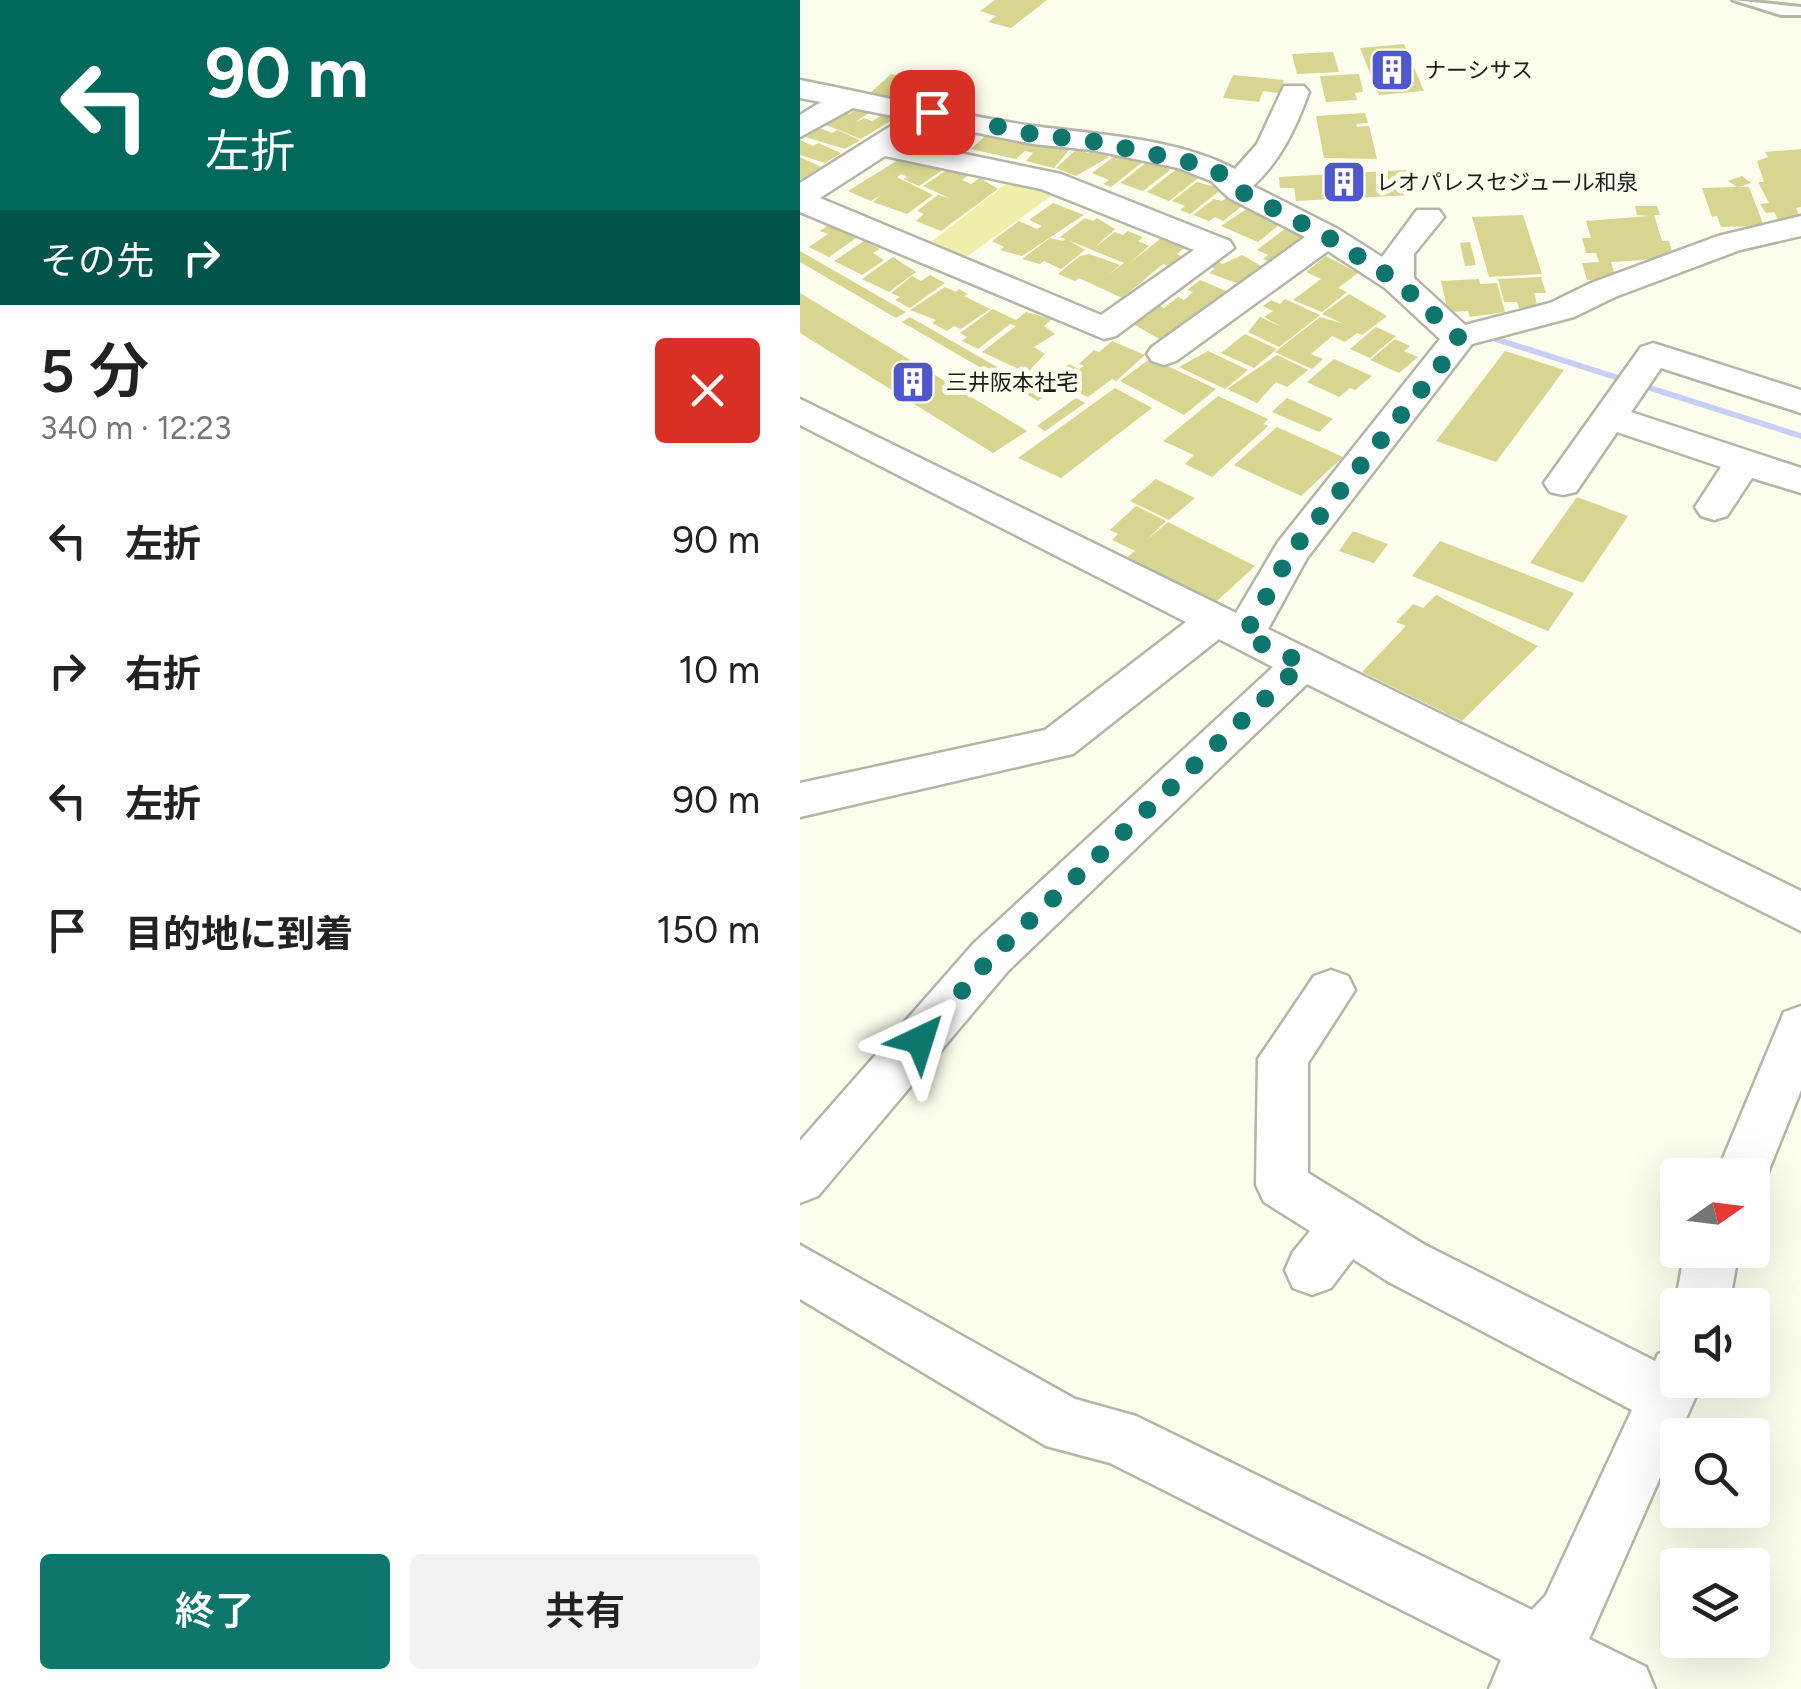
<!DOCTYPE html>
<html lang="ja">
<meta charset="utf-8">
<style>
:root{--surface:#fff;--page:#f2f2f2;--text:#222;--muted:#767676;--accent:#0f766e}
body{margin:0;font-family:Figtree,"Noto Sans JP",sans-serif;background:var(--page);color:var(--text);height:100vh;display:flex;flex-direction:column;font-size:38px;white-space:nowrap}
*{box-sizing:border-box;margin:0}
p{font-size:32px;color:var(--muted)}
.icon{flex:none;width:55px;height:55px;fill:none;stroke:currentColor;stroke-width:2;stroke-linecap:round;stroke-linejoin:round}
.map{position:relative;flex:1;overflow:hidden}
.sheet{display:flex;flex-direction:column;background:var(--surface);width:800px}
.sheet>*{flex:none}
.banner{background:#00695c;color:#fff;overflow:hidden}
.needle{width:65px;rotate:76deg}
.controls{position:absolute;left:860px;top:1158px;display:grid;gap:20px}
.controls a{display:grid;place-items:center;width:110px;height:110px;border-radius:10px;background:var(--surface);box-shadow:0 10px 40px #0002;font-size:50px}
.pin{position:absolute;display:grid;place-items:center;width:85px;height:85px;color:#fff;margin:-42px;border-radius:20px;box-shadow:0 5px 15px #0006}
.me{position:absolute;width:110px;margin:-55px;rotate:41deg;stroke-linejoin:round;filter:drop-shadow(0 0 8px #0008)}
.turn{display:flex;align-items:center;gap:35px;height:210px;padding:0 40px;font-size:45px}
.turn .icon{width:130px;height:130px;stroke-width:2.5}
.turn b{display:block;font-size:70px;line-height:85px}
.then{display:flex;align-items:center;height:95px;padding:0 40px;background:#0003;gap:20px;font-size:38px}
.round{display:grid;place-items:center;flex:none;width:105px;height:105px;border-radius:10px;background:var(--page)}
.headline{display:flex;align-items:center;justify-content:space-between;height:170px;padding:0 40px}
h1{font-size:60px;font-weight:600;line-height:75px}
.action{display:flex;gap:20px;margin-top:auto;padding:20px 40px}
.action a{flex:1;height:115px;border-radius:10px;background:var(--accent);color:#fff;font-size:40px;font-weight:600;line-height:115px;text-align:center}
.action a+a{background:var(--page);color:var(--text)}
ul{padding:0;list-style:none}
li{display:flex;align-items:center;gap:30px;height:130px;padding:0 40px}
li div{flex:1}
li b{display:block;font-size:38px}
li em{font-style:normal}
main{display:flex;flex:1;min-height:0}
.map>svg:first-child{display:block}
.green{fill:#f0efa9}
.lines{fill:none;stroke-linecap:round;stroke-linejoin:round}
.stream{fill:#c7cff5;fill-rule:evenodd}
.building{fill:#d7d590}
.lane-casing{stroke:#b5b5a7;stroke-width:6}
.street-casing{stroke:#b5b5a7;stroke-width:5}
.lane{fill:#fff;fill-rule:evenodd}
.street{fill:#fff;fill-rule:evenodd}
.route{stroke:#0f766e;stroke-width:18;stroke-dasharray:0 32.4}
.labels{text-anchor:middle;stroke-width:10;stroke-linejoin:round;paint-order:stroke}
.far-poi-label{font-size:22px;fill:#1d1d18;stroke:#fdfdee;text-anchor:start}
</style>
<main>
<section class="sheet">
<div class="banner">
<div class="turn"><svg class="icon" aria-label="left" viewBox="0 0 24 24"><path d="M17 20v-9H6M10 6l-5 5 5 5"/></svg><div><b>90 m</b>左折</div></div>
<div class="then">その先<svg class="icon" aria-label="right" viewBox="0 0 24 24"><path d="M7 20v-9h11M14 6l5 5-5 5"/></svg></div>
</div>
<div class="headline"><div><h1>5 分</h1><p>340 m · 12:23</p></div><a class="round" style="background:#d93025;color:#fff"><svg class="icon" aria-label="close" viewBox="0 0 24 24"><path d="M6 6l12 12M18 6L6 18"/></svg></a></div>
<ul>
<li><svg class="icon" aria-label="left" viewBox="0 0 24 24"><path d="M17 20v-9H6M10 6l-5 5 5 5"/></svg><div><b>左折</b></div><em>90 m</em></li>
<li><svg class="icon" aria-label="right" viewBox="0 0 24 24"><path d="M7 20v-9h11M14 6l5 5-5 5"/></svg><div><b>右折</b></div><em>10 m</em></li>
<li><svg class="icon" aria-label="left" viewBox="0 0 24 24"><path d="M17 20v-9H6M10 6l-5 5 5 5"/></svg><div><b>左折</b></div><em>90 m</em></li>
<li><svg class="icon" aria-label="arrive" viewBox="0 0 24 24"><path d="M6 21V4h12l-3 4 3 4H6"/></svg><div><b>目的地に到着</b></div><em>150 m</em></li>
</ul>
<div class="action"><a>終了</a><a>共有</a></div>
</section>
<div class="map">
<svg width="1001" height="1689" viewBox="0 0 1001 1689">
<rect width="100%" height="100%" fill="#fdfdee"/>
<polygon class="green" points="212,179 258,191 162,260 125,247"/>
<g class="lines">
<polygon class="stream" points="686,333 1001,433 1001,439 683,338 683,334"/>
</g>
<g class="building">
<polygon points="195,0 247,0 211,28 188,22 196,16 180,11"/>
<polygon points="604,44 624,91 579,95 560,48"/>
<polygon points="533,52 539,72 497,74 492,54"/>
<polygon points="91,74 116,80 93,101 68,95"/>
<polygon points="559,74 563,92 555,93 557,100 526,102 520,76"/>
<polygon points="433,75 484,80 479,93 463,91 459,102 423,98"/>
<polygon points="64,105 75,109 54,123 64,118 72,121 87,112 97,117 61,139 21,123 42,110 49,114"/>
<polygon points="565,113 568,123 556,124 557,127 569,126 577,159 524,158 516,116"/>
<polygon points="144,123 181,131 164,148 156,146 152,150 122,143"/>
<polygon points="17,127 32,133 37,130 60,140 45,149 2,136"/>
<polygon points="187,134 233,145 270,149 254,168 226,161 233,153 225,151 216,159 171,149"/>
<polygon points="0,140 13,146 18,143 41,153 25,163 0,155"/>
<polygon points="277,149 288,153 292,150 309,157 276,176 256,168"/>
<polygon points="1001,149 1001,207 996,208 1001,219 979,221 974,212 966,213 960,204 969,203 958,182 964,182 957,161 968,157 965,152"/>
<polygon points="316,155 344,161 311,187 303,184 309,180 292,173"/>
<polygon points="0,157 21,167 0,180"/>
<polygon points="101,158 147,167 119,186 103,179 107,177 102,174 97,177 133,195 107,214 73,202 81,195 71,201 48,191"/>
<polygon points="353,161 370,170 343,191 320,183 347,162"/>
<polygon points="153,166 171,173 162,180 171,184 180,178 198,189 141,231 116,221 124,214 117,211 138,195 151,199 123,186"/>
<polygon points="378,168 401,176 369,201 347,192"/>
<polygon points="606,170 612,195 496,201 494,188 480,188 479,177"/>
<polygon points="942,176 951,183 939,187 949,187 964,226 921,227 917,216 912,217 902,188 937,187 928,181"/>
<polygon points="397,182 422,189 390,214 380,210 385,206 372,201"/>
<polygon points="427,198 442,206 423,221 415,217 409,221 393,215 414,199 422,201"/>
<polygon points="253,203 284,215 222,256 200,250 204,247 192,241 219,221 237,229 242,226 229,220"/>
<polygon points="835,206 857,206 860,215 854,215 862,241 869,241 874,258 811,262 816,279 787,280 782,263 799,262 796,253 786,253 782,238 791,238 786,221 849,216 837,215"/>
<polygon points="448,208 480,224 458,242 421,226"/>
<polygon points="723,215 742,274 689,277 672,217"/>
<polygon points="285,218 293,221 297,218 315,229 294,248 315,232 323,235 328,231 343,237 338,241 349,246 330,263 360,239 384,248 377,254 381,256 367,266 363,264 322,298 279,278 275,281 258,274 280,256 289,254 320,265 308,275 324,263 268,240 285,250 261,269 244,261 240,264 222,259 250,238 263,241 266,239 260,237"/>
<polygon points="30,224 59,236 29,257 9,247 28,234 20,231"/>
<polygon points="486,228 512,235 474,264 463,259 468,255 457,250"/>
<polygon points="64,241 80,249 73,253 84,260 62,275 34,261"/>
<polygon points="670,242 676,265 665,266 660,243"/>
<polygon points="0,251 106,312 96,318 0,262"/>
<polygon points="442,255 465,268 445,286 409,273 415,269 410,266 417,261 423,264"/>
<polygon points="526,256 558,273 538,288 547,292 522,312 493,300 521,279 506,272"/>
<polygon points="93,257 116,272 89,292 62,279"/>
<polygon points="130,275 145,283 110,308 95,300 100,297 91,293 112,276 121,281"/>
<polygon points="741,277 746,293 734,293 738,308 719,308 717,302 704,302 698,279"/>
<polygon points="679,279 680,284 697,283 705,312 670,317 668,311 648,312 641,281"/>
<polygon points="400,280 433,294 366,343 330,322 354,303 364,308 378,297 384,300 393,292 387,290"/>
<polygon points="145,287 156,292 159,289 168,294 164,296 190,309 161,329 154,326 147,331 132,323 136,320 110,310"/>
<polygon points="0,293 227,431 193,453 0,333"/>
<polygon points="549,294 587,316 562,335 557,333 545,342 532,336 511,354 523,359 512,369 475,352 520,317 544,324 522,314"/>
<polygon points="485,299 520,315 479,347 448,332 460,317 482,327 464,317 473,311 463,306 471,300 480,304"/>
<polygon points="193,309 216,320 226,312 252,319 244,326 255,334 234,347 245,354 227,373 182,352 216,326 210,324 178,349 162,341 167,337 160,333"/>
<polygon points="110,317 246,395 238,401 102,322"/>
<polygon points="576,327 596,336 570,358 550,349"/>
<polygon points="445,334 477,349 454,368 421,353"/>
<polygon points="595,339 610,346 604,351 618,357 599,373 570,360"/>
<polygon points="312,341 345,355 316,381 312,379 288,397 263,385 259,388 246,382 269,364 279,369 284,366 279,364 294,350 299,352"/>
<polygon points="408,351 448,370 425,389 379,367"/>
<polygon points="705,351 764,370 696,462 636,441"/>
<polygon points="477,355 508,370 487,387 476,382 457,403 427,389"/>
<polygon points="351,358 416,389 384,415 320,381"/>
<polygon points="534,359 572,376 555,390 550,388 539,397 507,382"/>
<polygon points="315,388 352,408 261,478 218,458"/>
<polygon points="418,396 468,419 463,424 468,426 412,477 385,464 394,455 363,441"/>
<polygon points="276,398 285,403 245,431 237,426"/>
<polygon points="487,398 533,419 519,432 472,412"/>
<polygon points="477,427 543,457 501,496 434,465"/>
<polygon points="356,479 395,498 369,520 330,501"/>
<polygon points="777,497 828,516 783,583 730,563"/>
<polygon points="336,506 366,521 347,540 368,522 455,566 417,601 406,603 326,558 335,551 312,540 318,534 310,530"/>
<polygon points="553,531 588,544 574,563 539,551"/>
<polygon points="640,541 774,593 748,631 612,576"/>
<polygon points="636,595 738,646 662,721 562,672 606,626 596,622 613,604 623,608"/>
</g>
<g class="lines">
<defs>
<polygon id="lane" points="933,0 1001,7 1001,15 981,15"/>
<g id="street">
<path d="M0,80C78,95 155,115 233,126C299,135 376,138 435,169L457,144L484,86H504L509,92C496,128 481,160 453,186L538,229L582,257L617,210H639L644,217L614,254V278L665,325L750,303L791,283L918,236L1001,216V236L940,250L815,297L774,317L672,344L507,558L468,629L1001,891V931L507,684L208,971L18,1196L0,1203V1141L174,943L473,667L419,639L273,754L0,817V783L245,730L386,622L0,425V399L436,613L478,542L640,339L585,288L528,251L376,361L364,365L352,361L347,354L352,347L505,237L429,198L411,181L378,168L292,150L233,144L53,108L0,137V115L21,102L0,98Z"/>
<path d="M105,121L116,124L120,130L106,142L261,174L430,241L434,248L316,336L304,339L0,212V183L94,124ZM85,156L241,189L394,250L301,315L20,198Z"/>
<polygon points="853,343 1001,390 1001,413 861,368 831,412 1001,468 1001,493 952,478 927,516 914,520 901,516 895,507 921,467 817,432 776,492 763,495 750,492 744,483 841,347"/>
<polygon points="531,970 548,976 555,990 508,1063 508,1173 625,1245 855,1361 858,1354 878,1346 878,1380 903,1380 789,1639 846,1667 855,1689 689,1689 701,1660 310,1463 246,1446 0,1299 0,1245 275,1399 336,1416 732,1610 746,1595 832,1410 587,1281 553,1259 531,1288 512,1295 493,1288 485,1270 493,1252 510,1231 464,1202 456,1185 458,1059 514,976"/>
<polygon points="1001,1006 1001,1090 960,1192 952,1195 952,1175 916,1175 984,1012"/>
<polygon points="885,1250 939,1250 929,1305 878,1305 878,1311 875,1305"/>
</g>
</defs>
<use href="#lane" class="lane-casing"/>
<use href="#street" class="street-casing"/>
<use href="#lane" class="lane"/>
<use href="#street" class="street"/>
</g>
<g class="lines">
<polyline class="route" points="120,1040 191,957 503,663 444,636 492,551 654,349 658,337 597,281 526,236 440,191 422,174 386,161 292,141 232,134 132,112"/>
</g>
<defs>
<symbol id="building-square" viewBox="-11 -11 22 22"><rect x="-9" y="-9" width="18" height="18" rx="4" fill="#5056cd" stroke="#fdfdee"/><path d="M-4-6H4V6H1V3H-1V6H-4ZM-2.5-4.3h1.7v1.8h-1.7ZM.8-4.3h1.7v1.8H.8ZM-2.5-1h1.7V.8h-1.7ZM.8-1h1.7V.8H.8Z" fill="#fff"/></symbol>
</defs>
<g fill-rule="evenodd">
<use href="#building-square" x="567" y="45" width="50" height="50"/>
<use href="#building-square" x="519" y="157" width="50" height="50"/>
<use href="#building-square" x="88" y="357" width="50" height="50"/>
</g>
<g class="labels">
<g class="far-poi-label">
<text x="624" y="78">ナーシサス</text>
<text x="576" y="190">レオパレスセジュール和泉</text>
<text x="146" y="390">三井阪本社宅</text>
</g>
</g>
</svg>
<div class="controls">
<a><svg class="needle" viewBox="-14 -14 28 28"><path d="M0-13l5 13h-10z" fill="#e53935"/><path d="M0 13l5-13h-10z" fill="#767676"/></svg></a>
<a><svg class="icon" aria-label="sound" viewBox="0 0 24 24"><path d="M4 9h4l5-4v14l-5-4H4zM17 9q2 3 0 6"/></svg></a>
<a><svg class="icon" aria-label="search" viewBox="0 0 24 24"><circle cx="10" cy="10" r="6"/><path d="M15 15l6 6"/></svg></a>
<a><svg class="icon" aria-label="layers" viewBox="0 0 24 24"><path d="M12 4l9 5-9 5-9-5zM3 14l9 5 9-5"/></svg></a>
</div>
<div class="pin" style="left:132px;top:112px;background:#d93025"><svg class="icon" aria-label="arrive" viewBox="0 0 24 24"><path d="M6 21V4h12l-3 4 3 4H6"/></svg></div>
<svg class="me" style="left:120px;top:1040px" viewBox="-20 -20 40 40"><path d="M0-17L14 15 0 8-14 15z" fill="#0f766e" stroke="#fff" stroke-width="4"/></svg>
</div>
</main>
